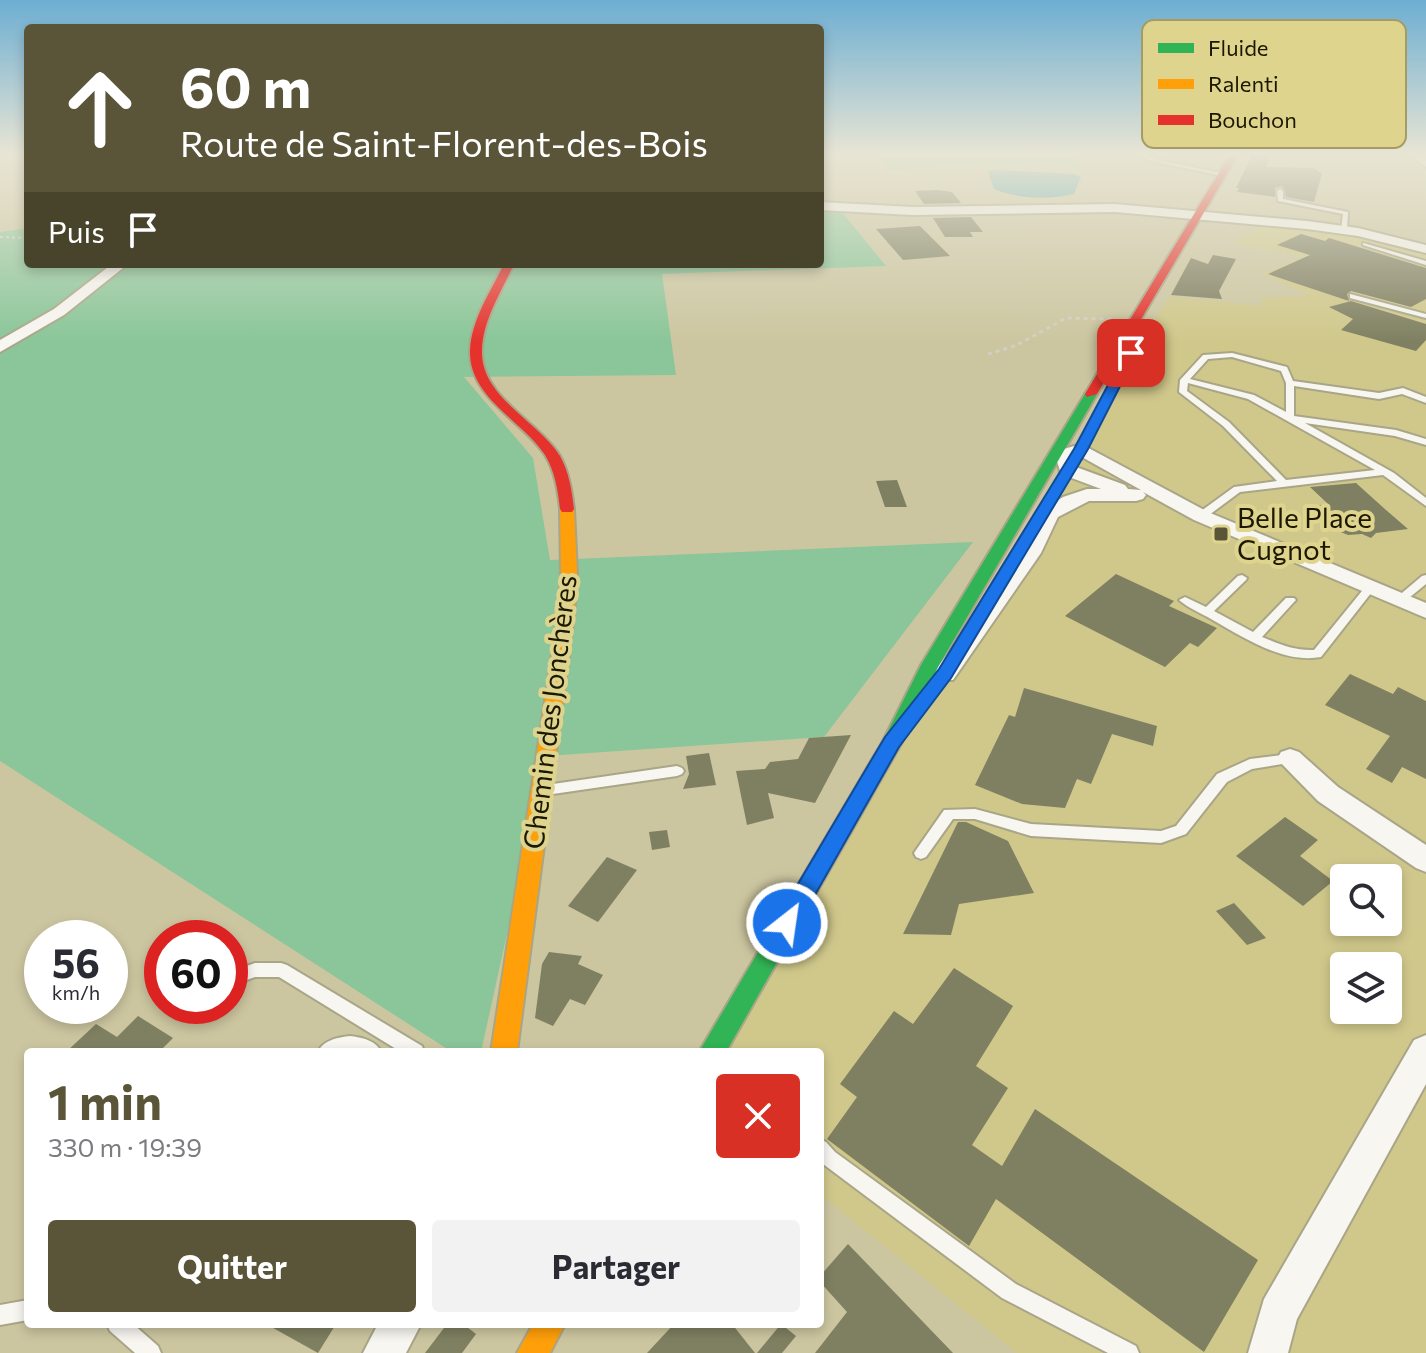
<!DOCTYPE html>
<html lang="fr">
<meta charset="utf-8">
<style>
:root{--surface:#fff;--page:#f2f2f3;--text:#2b2b33;--muted:#7c7c81;--accent:#5a5538}
body{margin:0;font-family:Commissioner,sans-serif;background:var(--page);color:var(--text);height:100vh;display:flex;flex-direction:column;font-size:30px;white-space:nowrap}
*{box-sizing:border-box;margin:0}
p{font-size:26px;color:var(--muted)}
.icon{flex:none;width:44px;height:44px;fill:none;stroke:currentColor;stroke-width:2;stroke-linecap:round;stroke-linejoin:round}
.map{position:relative;flex:1;overflow:hidden}
.sheet{position:absolute;left:24px;top:1048px;width:800px;height:280px;display:flex;flex-direction:column;background:var(--surface);border-radius:8px;box-shadow:0 4px 12px #0003}
.sheet>*{flex:none}
.hud{position:absolute;left:24px;top:24px;width:800px;height:244px;border-radius:8px;box-shadow:0 4px 12px #0003;background:#5a5538;color:#fff;overflow:hidden}
.tools{position:absolute;left:1330px;top:864px;display:grid;gap:16px}
.tools a{display:grid;place-items:center;width:72px;height:72px;border-radius:8px;background:var(--surface);box-shadow:0 4px 12px #0003;font-size:40px}
.speed{position:absolute;left:24px;top:920px;display:flex;gap:16px;font-size:40px;font-weight:700;text-align:center}
.speed>*{display:grid;place-content:center;width:104px;height:104px;border-radius:50%;background:var(--surface);box-shadow:0 4px 12px #0003;line-height:1}
.speed small{font-size:20px;font-weight:400}
.speed .limit{border:12px solid #d22;background:#fff;color:#111}
.pin{position:absolute;display:grid;place-items:center;width:68px;height:68px;color:#fff;margin:-34px;border-radius:16px;box-shadow:0 4px 12px #0006}
.me{position:absolute;width:88px;margin:-44px;rotate:30deg;stroke-linejoin:round;filter:drop-shadow(0 0 6px #0008)}
.turn{display:flex;align-items:center;gap:28px;height:168px;padding:0 24px;font-size:36px}
.turn .icon{width:104px;height:104px;stroke-width:2.5}
.turn b{display:block;font-size:56px;line-height:68px}
.then{display:flex;align-items:center;height:76px;padding:0 24px;background:#0003;gap:16px;font-size:30px}
.round{display:grid;place-items:center;flex:none;width:84px;height:84px;border-radius:8px;background:var(--page)}
.head{display:flex;align-items:center;justify-content:space-between;height:136px;padding:0 24px}
h1{font-size:48px;font-weight:700;line-height:60px;color:var(--accent)}
.cta{display:flex;gap:16px;margin-top:auto;padding:16px 24px}
.cta a{flex:1;height:92px;border-radius:8px;background:var(--accent);color:#fff;font-size:32px;font-weight:700;line-height:92px;text-align:center}
.cta a+a{background:var(--page);color:var(--text)}
.map>svg:first-child{display:block}
.built{fill:#d0c88b;fill-rule:evenodd}
.green{fill:#8ac699}
.water{fill:#54a6b1}
.building{fill:#7f7f61}
.lines{fill:none;stroke-linecap:round;stroke-linejoin:round}
.lane-casing{stroke:#a9a587;stroke-width:4}
.street-casing{stroke:#a9a587;stroke-width:4}
.fast-casing{stroke:#a9a587;stroke-width:4}
.slow-casing{stroke:#a9a587;stroke-width:4}
.jam-casing{stroke:#a9a587;stroke-width:4}
.path-far1{stroke:#d1cfc3;stroke-width:2;stroke-dasharray:3 3;stroke-linecap:butt}
.path{stroke:#d1cfc3;stroke-width:3;stroke-dasharray:4 4;stroke-linecap:butt}
.lane{fill:#f7f6f1;fill-rule:evenodd}
.street{fill:#f7f6f1;fill-rule:evenodd}
.fast{fill:#30b455;fill-rule:evenodd}
.slow{fill:#ff9f0a;fill-rule:evenodd}
.jam{fill:#e5322d;fill-rule:evenodd}
.route{fill:#1a73e8;stroke:#114b97;stroke-width:2}
.poi-dot{fill:#5a5538;stroke:#ded48e;stroke-width:3}
.labels{text-anchor:middle;stroke-width:8;stroke-linejoin:round;paint-order:stroke}
.poi-label{font-size:28px;fill:#1c1800;stroke:#ded48e;text-anchor:start}
.street-label{font-size:28px;fill:#1c1800;stroke:#ded48e}
.key{fill:#ded48e;stroke:#a49c63;stroke-width:2}
.key-label{font-size:22px;fill:#1c1800}
</style>
<div class="map">
<svg width="1426" height="1353" viewBox="0 0 1426 1353">
<rect width="100%" height="100%" fill="#ccc6a0"/>
<path class="built" d="M1265,226L1352,229L1426,248V1353H1017L820,1194V1052H717L901,727L1169,297L1264,306L1259,299L1309,295L1262,274L1303,257L1232,243ZM1344,878H1388V922H1344ZM1344,966H1388V1010H1344Z"/>
<g class="green">
<polygon points="878,153 1069,153 1081,167 964,165 888,170"/>
<polygon points="820,210 841,211 886,266 662,274 676,375 464,377 533,458 550,560 973,542 824,737 546,756 481,1052 452,1052 0,761 0,232 28,228 28,264 820,264"/>
</g>
<path class="water" d="M993,170L1075,174L1081,177L1074,194C1048,200 1018,199 994,189L988,172Z"/>
<g class="building">
<polygon points="1253,153 1272,153 1266,167 1314,168 1322,174 1314,202 1286,197 1282,186 1275,188 1275,197 1237,192 1239,188 1236,188"/>
<polygon points="937,190 952,192 961,203 924,204 915,191"/>
<polygon points="971,217 983,232 970,232 973,237 945,237 933,218"/>
<polygon points="920,226 950,256 903,260 876,229"/>
<polygon points="1301,234 1325,241 1329,238 1426,268 1426,299 1411,307 1351,291 1347,294 1349,301 1268,274 1310,255 1277,245"/>
<polygon points="1213,255 1236,259 1219,291 1222,299 1171,295 1191,258 1208,264"/>
<polygon points="1351,301 1426,324 1426,340 1416,351 1341,330 1353,319 1329,307"/>
<polygon points="897,480 907,507 885,507 876,481"/>
<polygon points="1356,483 1386,510 1408,529 1376,533 1371,538 1362,534 1348,535 1324,525 1326,520 1312,506 1328,504 1310,487"/>
<polygon points="1116,574 1174,601 1169,606 1217,628 1198,647 1190,643 1165,667 1065,616"/>
<polygon points="1350,674 1393,694 1398,687 1426,701 1426,779 1402,767 1392,783 1366,769 1390,736 1325,705"/>
<polygon points="1024,688 1157,726 1153,746 1112,734 1091,784 1077,779 1065,808 1022,804 975,785 1009,715 1015,717"/>
<polygon points="851,735 815,803 768,793 774,818 747,825 736,771 765,769 770,762 798,759 809,738"/>
<polygon points="709,753 716,785 683,789 689,774 686,756"/>
<polygon points="1285,817 1318,840 1300,856 1333,881 1303,906 1236,856"/>
<polygon points="958,822 966,822 1008,841 1034,893 959,904 951,935 903,934"/>
<polygon points="667,830 670,847 652,850 649,832"/>
<polygon points="607,857 637,870 598,922 568,906"/>
<polygon points="1234,903 1266,938 1247,945 1216,911"/>
<polygon points="549,952 582,956 578,964 603,975 585,1005 570,999 553,1026 535,1018 542,964"/>
<polygon points="954,968 1013,1006 976,1066 1008,1088 972,1145 1002,1166 1035,1109 1258,1260 1204,1352 996,1199 969,1246 827,1139 857,1097 840,1084 894,1011 913,1024"/>
<polygon points="138,1016 173,1038 159,1052 66,1052 96,1024 117,1037"/>
<polygon points="848,1244 953,1353 815,1353 847,1312 820,1282 820,1276"/>
<polygon points="266,1324 336,1324 318,1353"/>
<polygon points="447,1324 463,1324 476,1334 462,1353 425,1353"/>
<polygon points="674,1324 732,1324 755,1353 647,1353"/>
<polygon points="781,1324 796,1336 782,1353 757,1353"/>
</g>
<g class="lines">
<defs>
<g id="lane">
<polygon points="1132,153 1140,153 1158,160 1226,174 1223,176 1155,162"/>
<polygon points="1280,189 1283,191 1283,199 1348,212 1347,230 1344,232 1341,230 1343,214 1278,201 1277,191"/>
<polygon points="1363,243 1426,261 1426,265 1363,245"/>
<polygon points="1350,294 1426,314 1426,318 1350,298"/>
<path d="M1232,353L1287,367L1293,381L1379,393L1403,388L1426,397V403L1402,394L1379,399L1294,386V416L1396,430L1426,439V445L1395,436L1305,423L1394,473L1426,498V506L1383,475L1240,492L1205,518H1197V514L1234,487L1277,481L1223,426L1179,392L1180,380L1203,355ZM1232,357L1281,371L1286,383V412L1254,395L1190,379L1208,359ZM1188,383L1248,399L1375,470L1286,480L1229,422L1187,391Z"/>
<path d="M1242,575L1247,578L1246,580L1214,611L1253,632L1286,598H1294L1296,600L1294,602L1262,637C1279,644 1295,651 1314,650L1366,586L1370,585L1375,588L1321,657C1283,664 1243,637 1211,619C1201,613 1188,608 1179,600L1185,597L1206,607L1238,576Z"/>
<polygon points="1426,575 1426,584 1404,602 1396,602 1394,600 1396,598 1422,576"/>
<polygon points="1290,754 1295,756 1297,759 1295,762 1252,769 1227,782 1186,834 1161,843 1031,836 975,819 953,819 926,857 921,859 916,857 914,853 944,810 975,809 1031,824 1161,831 1176,826 1217,774 1250,759"/>
<polygon points="677,766 682,768 684,771 682,774 677,776 546,795 541,794 539,790 541,786 546,785"/>
<polygon points="255,963 281,963 287,965 422,1046 424,1052 401,1052 279,977 255,977 230,986 230,972"/>
<path d="M350,1036C361,1037 377,1041 381,1052H318C322,1041 338,1037 350,1036Z"/>
<polygon points="820,1139 826,1142 835,1152 1016,1284 1136,1346 1139,1353 1108,1353 1002,1298 823,1164 820,1161"/>
<polygon points="28,1300 28,1320 0,1325 0,1305"/>
<polygon points="107,1324 133,1324 158,1346 161,1353 135,1353 110,1331"/>
</g>
<g id="street">
<polygon points="1407,153 1418,153 1426,159 1426,167"/>
<polygon points="820,202 912,207 1115,204 1307,221 1358,228 1426,245 1426,253 1358,236 1307,229 1115,212 912,215 820,210"/>
<polygon points="112,264 128,264 64,315 0,352 0,340 54,309"/>
<path d="M1081,444L1208,512L1426,603V618L1194,520L1143,492L1146,495L1143,499L1136,501H1089L1058,517L1041,553L953,680H937L933,674L937,668L1021,552L1043,510L1063,497L1087,489H1101L1061,474L1055,455L1057,451ZM1080,456L1141,490L1128,489L1125,485L1076,467L1074,458Z"/>
<polygon points="1290,749 1299,752 1338,787 1426,845 1426,872 1416,868 1318,801 1277,759 1281,752"/>
<polygon points="1426,1035 1426,1084 1297,1319 1288,1353 1248,1353 1264,1299 1414,1040"/>
<polygon points="378,1324 421,1324 406,1353 363,1353"/>
</g>
<polygon id="fast" points="1091,390 1097,394 939,665 902,742 726,1052 699,1052 883,741 921,665 1085,394"/>
<g id="slow">
<polygon points="567,505 574,509 577,573 574,616 517,1052 491,1052 558,616 561,573 560,509"/>
<polygon points="533,1324 565,1324 550,1353 517,1353"/>
</g>
<g id="jam">
<polygon points="1231,153 1239,153 1097,394 1087,397 1085,394"/>
<path d="M504,264H514C502,291 483,319 482,350C480,397 538,421 560,456C569,472 572,491 574,509L572,512H562L560,509C558,491 555,471 545,455C523,421 469,398 470,351C471,320 491,291 504,264Z"/>
</g>
</defs>
<use href="#lane" class="lane-casing"/>
<use href="#street" class="street-casing"/>
<use href="#fast" class="fast-casing"/>
<use href="#slow" class="slow-casing"/>
<use href="#jam" class="jam-casing"/>
<g class="path-far1">
<polyline points="0,165 28,164"/>
<polyline points="0,237 28,238"/>
</g>
<polyline class="path" points="988,354 1015,346 1066,318 1113,319"/>
<use href="#lane" class="lane"/>
<use href="#street" class="street"/>
<use href="#fast" class="fast"/>
<use href="#slow" class="slow"/>
<use href="#jam" class="jam"/>
</g>
<linearGradient id="sky" x2="0" y2="1"><stop stop-color="#6daed2"/><stop offset="0.45" stop-color="#e8e5d4"/><stop offset="1" stop-color="#e8e5d4" stop-opacity="0"/></linearGradient>
<rect width="1426" height="342" fill="url(#sky)"/>
<polygon class="route" points="1131,349 1137,353 1088,449 951,678 899,747 795,930 787,933 779,930 776,923 779,916 885,737 939,669 1074,449 1125,353"/>
<rect class="poi-dot" x="1213" y="526" width="16" height="16" rx="4"/>
<g class="labels">
<g class="poi-label">
<text x="1237" y="528">Belle Place<tspan x="1237" dy="32">Cugnot</tspan></text>
</g>
<g class="street-label">
<text transform="translate(550 712) rotate(-83)" y="10">Chemin des Jonchères</text>
</g>
</g>
<rect x="1142" y="20" width="264" height="128" rx="12" class="key"/>
<rect x="1158" y="43" width="36" height="10" fill="#30b455"/>
<rect x="1158" y="79" width="36" height="10" fill="#ff9f0a"/>
<rect x="1158" y="115" width="36" height="10" fill="#e5322d"/>
<g class="key-label">
<text x="1208" y="56">Fluide</text>
<text x="1208" y="92">Ralenti</text>
<text x="1208" y="128">Bouchon</text>
</g>
</svg>
<div class="tools">
<a><svg class="icon" aria-label="search" viewBox="0 0 24 24"><circle cx="10" cy="10" r="6"/><path d="M15 15l6 6"/></svg></a>
<a><svg class="icon" aria-label="layers" viewBox="0 0 24 24"><path d="M12 4l9 5-9 5-9-5zM3 14l9 5 9-5"/></svg></a>
</div>
<div class="speed"><div>56<small>km/h</small></div><div class="limit">60</div></div>
<div class="pin" style="left:1131px;top:353px;background:#d93025"><svg class="icon" aria-label="arrive" viewBox="0 0 24 24"><path d="M6 21V4h12l-3 4 3 4H6"/></svg></div>
<svg class="me" style="left:787px;top:923px" viewBox="-20 -20 40 40"><circle r="17" fill="#1a73e8" stroke="#fff" stroke-width="3"/><path d="M0-11L8 9 0 5-8 9z" fill="#fff"/></svg>
<div class="hud">
<div class="turn"><svg class="icon" aria-label="ahead" viewBox="0 0 24 24"><path d="M12 20V5M6 11l6-6 6 6"/></svg><div><b>60 m</b>Route de Saint-Florent-des-Bois</div></div>
<div class="then">Puis<svg class="icon" aria-label="arrive" viewBox="0 0 24 24"><path d="M6 21V4h12l-3 4 3 4H6"/></svg></div>
</div>
<section class="sheet">
<div class="head"><div><h1>1 min</h1><p>330 m · 19:39</p></div><a class="round" style="background:#d93025;color:#fff"><svg class="icon" aria-label="close" viewBox="0 0 24 24"><path d="M6 6l12 12M18 6L6 18"/></svg></a></div>
<div class="cta"><a>Quitter</a><a>Partager</a></div>
</section>
</div>
